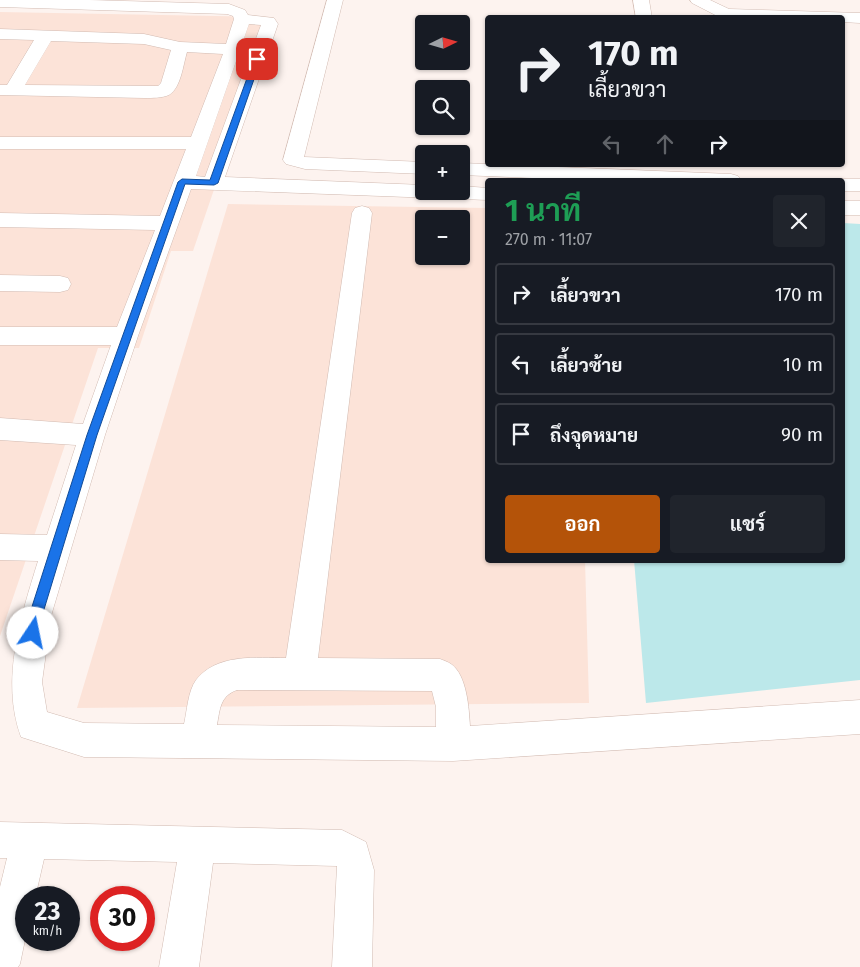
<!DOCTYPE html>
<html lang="th">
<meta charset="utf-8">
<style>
:root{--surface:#171b24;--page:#20242c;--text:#f1f3f6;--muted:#9ea1a6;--line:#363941;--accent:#b45309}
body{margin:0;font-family:"Fira Sans",Sarabun,sans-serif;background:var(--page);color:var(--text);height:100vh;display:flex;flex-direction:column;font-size:19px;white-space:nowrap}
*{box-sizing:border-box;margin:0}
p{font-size:16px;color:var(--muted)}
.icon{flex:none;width:28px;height:28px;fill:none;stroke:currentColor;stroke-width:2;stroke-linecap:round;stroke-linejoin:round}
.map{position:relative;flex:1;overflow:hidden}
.sheet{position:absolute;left:485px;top:178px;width:360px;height:385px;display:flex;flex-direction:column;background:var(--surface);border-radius:5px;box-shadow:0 1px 4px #0004}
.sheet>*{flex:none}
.hud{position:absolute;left:485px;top:15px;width:360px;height:152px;border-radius:5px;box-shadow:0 1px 4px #0004;background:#171b24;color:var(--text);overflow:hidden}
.needle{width:32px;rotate:85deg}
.fabs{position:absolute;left:415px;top:15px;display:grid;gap:10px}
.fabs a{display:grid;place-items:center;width:55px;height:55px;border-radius:5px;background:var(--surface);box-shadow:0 1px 4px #0004;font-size:25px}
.speed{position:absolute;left:15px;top:886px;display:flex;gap:10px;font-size:25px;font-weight:700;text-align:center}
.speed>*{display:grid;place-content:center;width:65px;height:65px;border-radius:50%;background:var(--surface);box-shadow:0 1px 4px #0004;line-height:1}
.speed small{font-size:12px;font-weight:400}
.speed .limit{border:8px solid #d22;background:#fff;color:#111}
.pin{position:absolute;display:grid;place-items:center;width:42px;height:42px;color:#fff;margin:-21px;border-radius:10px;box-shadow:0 2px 8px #0006}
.me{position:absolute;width:55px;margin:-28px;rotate:11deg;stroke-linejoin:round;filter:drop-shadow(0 0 4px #0008)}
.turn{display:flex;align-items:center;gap:18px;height:105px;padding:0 20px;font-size:22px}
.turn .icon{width:65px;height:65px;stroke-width:2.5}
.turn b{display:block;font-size:35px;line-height:42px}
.lanes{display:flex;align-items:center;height:48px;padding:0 20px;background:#0003;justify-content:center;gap:25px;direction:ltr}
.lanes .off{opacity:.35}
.round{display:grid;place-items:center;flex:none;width:52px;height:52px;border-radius:5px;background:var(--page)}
.summary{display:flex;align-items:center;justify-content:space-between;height:85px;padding:0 20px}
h1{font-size:30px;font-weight:700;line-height:38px;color:#1e9e55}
.primary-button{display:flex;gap:10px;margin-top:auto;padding:10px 20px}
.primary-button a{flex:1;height:58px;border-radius:5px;background:var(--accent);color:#fff;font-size:20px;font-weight:700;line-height:58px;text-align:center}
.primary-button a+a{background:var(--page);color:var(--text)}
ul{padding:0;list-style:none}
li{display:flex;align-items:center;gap:15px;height:62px;margin:0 10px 8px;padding:0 10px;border:2px solid var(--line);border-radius:5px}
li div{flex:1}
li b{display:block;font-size:19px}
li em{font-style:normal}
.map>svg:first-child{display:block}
.built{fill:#fce3d8;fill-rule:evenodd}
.water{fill:#bce8ea}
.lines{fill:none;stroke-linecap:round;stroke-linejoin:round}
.minor-casing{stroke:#d2bbb2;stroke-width:1}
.minor{fill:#fff;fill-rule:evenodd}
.route{fill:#1a73e8;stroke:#114b97}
</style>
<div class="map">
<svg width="860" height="967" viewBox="0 0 860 967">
<rect width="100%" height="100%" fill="#fdf3ef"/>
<g class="built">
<polygon points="0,12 273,17 193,251 171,251 139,348 98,348 0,636"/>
<path d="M228,204L487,208L488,560H585L589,703L77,708ZM424,219H461V256H424Z"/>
</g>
<polygon class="water" points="843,223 860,224 860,680 646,703 634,560 842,560"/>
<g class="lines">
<defs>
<g id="minor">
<path d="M0,0H89L229,4L245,10L248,15L274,18L278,24L225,177L424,185V191H461V186L488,188V200L191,189L138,336L105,435L51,616L42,682L47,712L84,723L184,724C187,711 188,691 196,680C217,653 257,658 286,658L352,213L355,208L362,206L369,208L372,213L318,658L440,659C443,660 448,662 451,664C467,675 469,709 470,726L860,700V734L453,761L84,757L21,737C0,680 21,616 38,561L0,560V534L47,535L76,445L0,440V418L83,424L111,345H0V327H117L155,230L0,227V213L160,216L186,149H0V137H191L223,54L187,52C183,65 181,88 169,95C162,98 152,98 145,98L0,95V85H7L34,40L0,39V29L144,34L180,42L226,44L234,19L233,16L227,14L0,7ZM249,24L261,25L205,177L196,176ZM51,41L144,44L171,50L161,83L158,86L25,85ZM237,690L432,691L436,707V727L217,725C220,709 220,696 237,690Z"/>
<polygon points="327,0 343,0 304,157 424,162 424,174 305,169 286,164 283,160"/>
<polygon points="633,0 649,0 652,18 636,18"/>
<polygon points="690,0 710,0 729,9 860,13 860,23 842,22 842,18 721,18 692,3"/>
<polygon points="461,163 731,174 738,176 741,180 581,180 461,175"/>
<polygon points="842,179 860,179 860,191 842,191 842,180 837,180"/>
<rect x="842" y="201" width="18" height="14"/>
<polygon points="0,275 60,276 68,278 71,284 68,290 60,292 0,291"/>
<polygon points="0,822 342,830 366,842 374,870 372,967 332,967 337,866 213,863 199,967 159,967 177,862 44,859 35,898 26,898 26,935 20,964 18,967 0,967 0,887 7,858 0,858"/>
</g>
</defs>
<use href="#minor" class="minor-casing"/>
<use href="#minor" class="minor"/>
</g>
<polygon class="route" points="257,57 261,59 218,183 214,185 185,184 97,435 42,616 38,637 33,639 29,637 27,633 29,616 87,435 178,182 182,179 210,180 254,59"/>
</svg>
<div class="fabs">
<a><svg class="needle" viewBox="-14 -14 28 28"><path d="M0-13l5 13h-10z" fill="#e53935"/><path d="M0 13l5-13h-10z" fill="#9ea1a6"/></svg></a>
<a><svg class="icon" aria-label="search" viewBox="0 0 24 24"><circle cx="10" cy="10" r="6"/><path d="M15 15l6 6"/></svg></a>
<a>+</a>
<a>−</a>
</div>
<div class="speed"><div>23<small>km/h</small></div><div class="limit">30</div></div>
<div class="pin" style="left:257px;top:59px;background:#d93025"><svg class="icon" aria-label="arrive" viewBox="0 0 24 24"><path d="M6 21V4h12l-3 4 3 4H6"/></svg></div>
<svg class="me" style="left:33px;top:633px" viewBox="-20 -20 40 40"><circle r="19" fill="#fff"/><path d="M0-13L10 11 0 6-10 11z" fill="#1a73e8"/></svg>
<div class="hud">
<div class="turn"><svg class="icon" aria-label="right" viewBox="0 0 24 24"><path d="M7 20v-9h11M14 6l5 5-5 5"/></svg><div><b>170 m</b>เลี้ยวขวา</div></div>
<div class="lanes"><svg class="icon off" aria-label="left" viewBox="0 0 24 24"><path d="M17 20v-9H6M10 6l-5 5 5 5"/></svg><svg class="icon off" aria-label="ahead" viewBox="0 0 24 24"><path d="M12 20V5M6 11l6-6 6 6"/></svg><svg class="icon" aria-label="right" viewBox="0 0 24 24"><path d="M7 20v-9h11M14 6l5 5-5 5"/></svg></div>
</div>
<section class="sheet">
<div class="summary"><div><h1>1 นาที</h1><p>270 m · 11:07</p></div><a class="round"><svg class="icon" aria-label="close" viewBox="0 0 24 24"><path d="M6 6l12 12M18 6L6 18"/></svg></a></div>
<ul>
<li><svg class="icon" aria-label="right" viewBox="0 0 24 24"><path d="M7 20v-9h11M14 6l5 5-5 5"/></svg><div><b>เลี้ยวขวา</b></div><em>170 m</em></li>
<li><svg class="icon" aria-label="left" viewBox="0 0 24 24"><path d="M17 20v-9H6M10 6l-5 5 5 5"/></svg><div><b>เลี้ยวซ้าย</b></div><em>10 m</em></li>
<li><svg class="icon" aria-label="arrive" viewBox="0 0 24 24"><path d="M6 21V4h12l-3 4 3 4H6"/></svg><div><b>ถึงจุดหมาย</b></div><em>90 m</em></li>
</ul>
<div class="primary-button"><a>ออก</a><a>แชร์</a></div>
</section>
</div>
